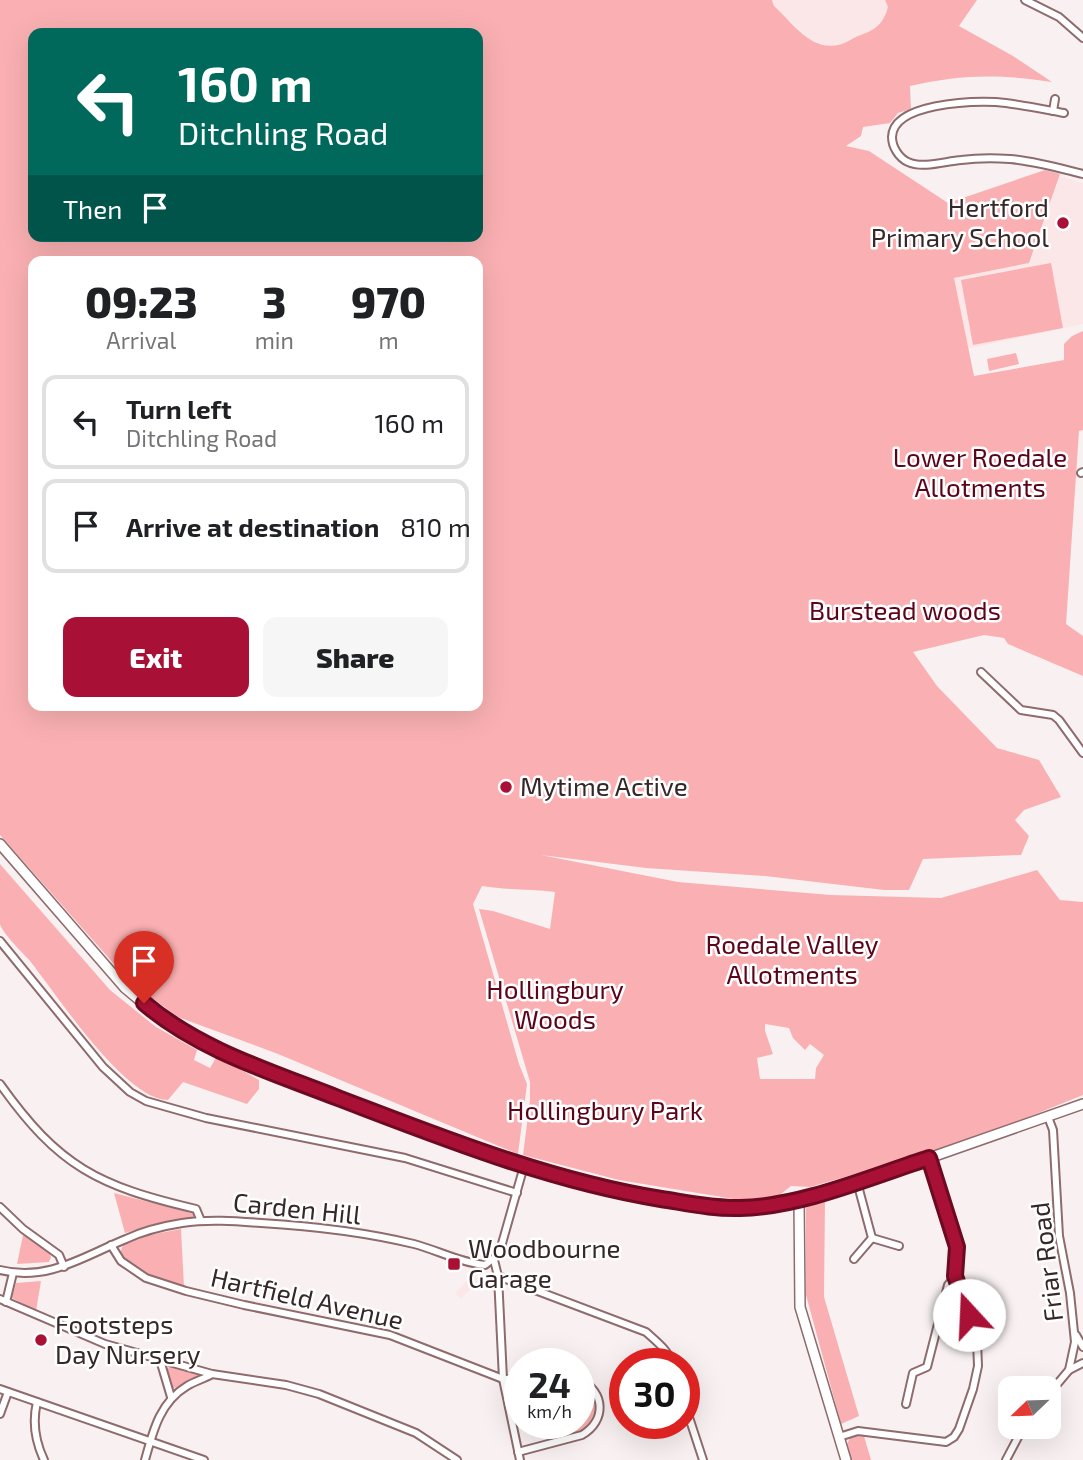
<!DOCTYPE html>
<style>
:root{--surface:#fff;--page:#f6f6f6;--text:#202124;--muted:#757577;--line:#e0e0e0;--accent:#a81035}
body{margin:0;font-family:"Exo 2",sans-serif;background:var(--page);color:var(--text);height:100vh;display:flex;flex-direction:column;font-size:26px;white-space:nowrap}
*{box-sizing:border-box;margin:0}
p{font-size:23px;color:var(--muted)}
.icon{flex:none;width:38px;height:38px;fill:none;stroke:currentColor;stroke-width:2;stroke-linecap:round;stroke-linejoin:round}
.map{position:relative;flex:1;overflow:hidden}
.panel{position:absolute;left:28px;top:256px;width:455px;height:455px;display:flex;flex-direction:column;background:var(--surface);border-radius:14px;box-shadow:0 7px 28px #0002}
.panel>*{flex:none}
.guide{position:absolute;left:28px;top:28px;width:455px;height:214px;border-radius:14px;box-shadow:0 7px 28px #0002;background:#00695c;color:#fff;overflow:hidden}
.needle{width:46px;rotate:247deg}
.fabs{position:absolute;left:998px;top:1376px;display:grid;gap:14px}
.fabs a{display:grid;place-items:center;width:63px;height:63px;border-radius:14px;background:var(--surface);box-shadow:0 7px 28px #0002;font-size:35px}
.speed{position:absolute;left:504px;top:1348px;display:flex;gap:14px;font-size:35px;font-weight:700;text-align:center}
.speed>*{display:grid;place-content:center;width:91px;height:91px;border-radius:50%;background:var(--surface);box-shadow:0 7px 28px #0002;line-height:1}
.speed small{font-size:18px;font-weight:400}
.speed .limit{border:10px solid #d22;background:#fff;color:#111}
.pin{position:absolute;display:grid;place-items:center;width:60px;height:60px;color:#fff;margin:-72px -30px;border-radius:50% 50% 50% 0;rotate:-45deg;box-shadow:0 0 7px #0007}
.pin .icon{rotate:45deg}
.me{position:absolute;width:77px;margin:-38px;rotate:340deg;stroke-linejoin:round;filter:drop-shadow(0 0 5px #0008)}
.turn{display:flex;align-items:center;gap:24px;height:147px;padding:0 35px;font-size:32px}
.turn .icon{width:91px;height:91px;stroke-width:2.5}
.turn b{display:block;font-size:49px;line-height:60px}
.then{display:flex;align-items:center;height:66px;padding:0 35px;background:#0003;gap:14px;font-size:26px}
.eta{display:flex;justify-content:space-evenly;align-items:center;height:119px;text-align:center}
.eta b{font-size:42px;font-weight:800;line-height:49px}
.primary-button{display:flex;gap:14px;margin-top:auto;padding:14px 35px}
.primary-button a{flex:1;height:80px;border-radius:14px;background:var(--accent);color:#fff;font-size:28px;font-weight:800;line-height:80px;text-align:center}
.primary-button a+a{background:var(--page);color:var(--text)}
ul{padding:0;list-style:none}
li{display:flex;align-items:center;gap:21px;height:94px;margin:0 14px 10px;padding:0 21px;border:4px solid var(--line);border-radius:14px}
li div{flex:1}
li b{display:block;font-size:26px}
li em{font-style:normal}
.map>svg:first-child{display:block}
.built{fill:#fbe7e7}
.green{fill:#fab0b2;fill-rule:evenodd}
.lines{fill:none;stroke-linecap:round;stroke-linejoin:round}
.street-casing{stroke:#8e6b6c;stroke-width:10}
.secondary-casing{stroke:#8e6b6c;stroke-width:12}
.street{stroke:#fff;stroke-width:6}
.secondary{stroke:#fff;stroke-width:9}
.route-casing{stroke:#6d0a22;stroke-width:18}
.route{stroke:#a81035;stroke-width:12}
.poi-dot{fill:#a81035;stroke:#fff;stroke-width:2.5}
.labels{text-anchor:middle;stroke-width:5;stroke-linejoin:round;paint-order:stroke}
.poi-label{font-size:26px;fill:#362828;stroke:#fff;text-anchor:start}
.park-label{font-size:26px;fill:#5c0419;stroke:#fff}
.street-label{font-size:26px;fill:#362828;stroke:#fff}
</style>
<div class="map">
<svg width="1083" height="1460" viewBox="0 0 1083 1460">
<rect width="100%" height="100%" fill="#f9f1f1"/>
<g class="built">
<polygon points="772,0 885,0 888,7 884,20 876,28 843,44 827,46 809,39 774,6"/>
<polygon points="1060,176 1083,183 1083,324 967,349 954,278 1029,263"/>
<polygon points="471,1276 480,1279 461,1299 455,1293"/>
</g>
<g class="green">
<path d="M0,0H772L774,6C792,22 810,51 838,45C845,44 851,39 858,36C875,30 883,25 888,7L885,0H977L959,26L1013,56L1052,82C1000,74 962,74 910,86L911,109L898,113L890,123L863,127L861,136L846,146L869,151L948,203L1045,170L1060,174L1029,263L954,278L974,376L1064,360V344L1072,336L1083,331V430L1079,431L1066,624L1083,636V676L1008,644L1004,638L984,635L913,652L937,686L997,748L1039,760L1061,797L1024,810L1015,820L1029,836L1021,855L923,859L909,890H884L765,876L646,868L541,855L678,882L831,895L941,898L1037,870L1060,900L1083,902V1095L999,1129L898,1162L810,1187L791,1186L777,1197L746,1201L619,1180L523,1155L530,1100V1082L479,909L493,911L550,929L555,892C531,889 507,890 482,886L473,904L519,1064L527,1084L518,1154L278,1054L178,1017L129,981L0,835ZM478,33V236H33V33ZM33,261H478V705H33ZM765,1024L789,1028L793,1038L805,1050L810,1044L824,1055L816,1068L815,1079H760L757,1058L773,1054L765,1031Z"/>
<polygon points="1051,263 1063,328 973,345 961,280"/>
<polygon points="1016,353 1019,364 989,371 987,359"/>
<path d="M0,864L110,990L156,1027L197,1050L194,1060L210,1068L217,1056L259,1080V1089L247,1104L183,1082L168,1100C125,1100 57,995 30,961C23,953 2,933 0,924C0,906 0,883 0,864Z"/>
<polygon points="114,1193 195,1214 193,1217 152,1225 125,1233"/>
<polygon points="825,1201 824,1297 859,1416 841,1424 806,1295 806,1207"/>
<path d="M181,1229L184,1287C163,1280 131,1275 120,1253L123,1245L149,1235Z"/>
<polygon points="23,1235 49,1252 51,1257 49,1262 17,1264"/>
<polygon points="41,1281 36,1311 12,1298 16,1283"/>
<polygon points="170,1366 199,1373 198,1378 172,1389 167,1369"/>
<path d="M579,1382C606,1397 599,1433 568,1434L566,1423H579Z"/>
<polygon points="857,1435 864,1436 871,1460 851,1460 847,1444 850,1438"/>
</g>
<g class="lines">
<defs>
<g id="street">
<polyline points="1025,0 1059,17 1083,38"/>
<polyline points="1053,111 1055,99"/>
<path d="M1064,113C1042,109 1019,104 996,102C971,101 893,103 892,137C892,147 899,158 908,162C923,169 946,161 961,160C977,158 994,158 1010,159C1035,161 1059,168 1083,174"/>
<polyline points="1081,473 1083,472"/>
<polyline points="981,672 1021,710 1053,715 1059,720 1083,753"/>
<polyline points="0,941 103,1067 130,1092 146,1101 206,1118 405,1158 517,1193"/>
<path d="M0,1084C59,1167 98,1186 196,1209L201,1221"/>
<polyline points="0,1207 23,1229 59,1255 64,1267"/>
<polyline points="872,1238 899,1246"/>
<polyline points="111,1245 121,1261 146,1278 186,1291 244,1305 390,1335 503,1379 520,1379"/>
<polyline points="854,1259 872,1238 857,1182"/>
<polyline points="494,1260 498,1276 503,1379 520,1460"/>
<path d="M0,1270C48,1282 84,1256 126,1239C143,1231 163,1226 182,1223C208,1219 235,1221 261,1223C312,1226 364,1232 414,1244C437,1250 461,1263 485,1265L499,1254L524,1166"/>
<path d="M498,1276L646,1332C656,1341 668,1350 672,1363"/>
<polyline points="0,1299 105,1344 212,1374 286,1385 319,1394 416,1433 457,1460"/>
<polyline points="6,1302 13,1273"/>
<polyline points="1076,1335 1083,1347"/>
<polyline points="160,1360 171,1397"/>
<polyline points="1069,1370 1083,1363"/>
<polyline points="0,1389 204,1460"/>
<polyline points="1048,1395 1069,1370 1075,1342 1070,1293 1059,1236 1053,1130 1048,1117"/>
<path d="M37,1402C32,1423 35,1441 44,1460"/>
<polyline points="684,1402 703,1460"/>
<polyline points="906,1404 913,1373 927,1367 948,1285 955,1276"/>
<polyline points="0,1414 8,1392"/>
<polyline points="839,1437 858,1431 946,1442 954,1437 959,1429 973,1389 978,1366 977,1341 955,1276 957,1247 929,1158"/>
<path d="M518,1452L582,1435C606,1421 606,1392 579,1379"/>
<path d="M145,1460C153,1431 160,1402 187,1386C195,1381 204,1379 212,1374"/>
<polyline points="1006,1460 1024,1426"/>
</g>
<g id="secondary">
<polyline points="0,844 125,988 162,1019 205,1043 295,1081 452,1141 524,1166 633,1195 704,1206 739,1209 774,1206 929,1158 1083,1104"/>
<polyline points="799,1199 800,1307 846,1460"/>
</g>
</defs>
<use href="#street" class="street-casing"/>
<use href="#secondary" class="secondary-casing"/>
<use href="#street" class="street"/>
<use href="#secondary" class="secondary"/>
</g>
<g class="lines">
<defs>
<path id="route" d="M144,1003C199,1050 272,1072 338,1098C443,1138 550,1181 661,1199C687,1203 714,1209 740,1208C801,1207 870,1177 929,1158L957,1247L955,1276L969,1315"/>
</defs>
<use href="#route" class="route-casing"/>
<use href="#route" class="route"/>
</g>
<g class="poi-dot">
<circle cx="1063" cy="223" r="7"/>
<circle cx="506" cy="787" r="7"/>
<rect x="447" y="1257" width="14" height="14" rx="3.5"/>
<circle cx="41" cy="1340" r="7"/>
</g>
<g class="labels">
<g class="poi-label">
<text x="1049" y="217" text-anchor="end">Hertford<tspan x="1049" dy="30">Primary School</tspan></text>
<text x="520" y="796">Mytime Active</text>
<text x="468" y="1258">Woodbourne<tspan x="468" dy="30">Garage</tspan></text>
<text x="55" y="1334">Footsteps<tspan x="55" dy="30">Day Nursery</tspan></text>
</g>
<g class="park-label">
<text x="980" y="467">Lower Roedale<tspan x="980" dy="30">Allotments</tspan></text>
<text x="905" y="620">Burstead woods</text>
<text x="792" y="954">Roedale Valley<tspan x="792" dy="30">Allotments</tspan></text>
<text x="555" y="999">Hollingbury<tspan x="555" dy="30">Woods</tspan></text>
<text x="605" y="1120">Hollingbury Park</text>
</g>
<g class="street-label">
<text transform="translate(297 1209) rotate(6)" y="9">Carden Hill</text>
<text transform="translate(1047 1262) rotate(-97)" y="9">Friar Road</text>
<text transform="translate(307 1299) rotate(13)" y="9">Hartfield Avenue</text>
</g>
</g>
</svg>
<div class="fabs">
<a><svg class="needle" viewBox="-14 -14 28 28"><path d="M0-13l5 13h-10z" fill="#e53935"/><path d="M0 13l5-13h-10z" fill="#757577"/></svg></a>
</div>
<div class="speed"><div>24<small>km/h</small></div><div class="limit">30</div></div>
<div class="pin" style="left:144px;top:1003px;background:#d93025"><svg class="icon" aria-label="arrive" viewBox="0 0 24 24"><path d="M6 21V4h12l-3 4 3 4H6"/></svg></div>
<svg class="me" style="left:969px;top:1315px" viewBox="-20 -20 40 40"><circle r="19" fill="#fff"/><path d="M0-13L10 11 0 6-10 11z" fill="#a81035"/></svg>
<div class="guide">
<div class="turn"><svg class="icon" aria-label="left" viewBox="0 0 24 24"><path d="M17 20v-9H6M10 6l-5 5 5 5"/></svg><div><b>160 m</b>Ditchling Road</div></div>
<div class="then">Then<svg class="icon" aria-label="arrive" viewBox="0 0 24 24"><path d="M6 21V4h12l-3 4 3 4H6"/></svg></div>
</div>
<section class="panel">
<div class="eta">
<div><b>09:23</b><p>Arrival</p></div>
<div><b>3</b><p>min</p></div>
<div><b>970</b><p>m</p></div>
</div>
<ul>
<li><svg class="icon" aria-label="left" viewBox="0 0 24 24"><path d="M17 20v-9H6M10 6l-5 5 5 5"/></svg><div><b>Turn left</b><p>Ditchling Road</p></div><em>160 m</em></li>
<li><svg class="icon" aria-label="arrive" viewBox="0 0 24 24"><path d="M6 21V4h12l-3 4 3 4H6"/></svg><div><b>Arrive at destination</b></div><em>810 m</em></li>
</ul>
<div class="primary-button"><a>Exit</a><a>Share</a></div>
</section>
</div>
